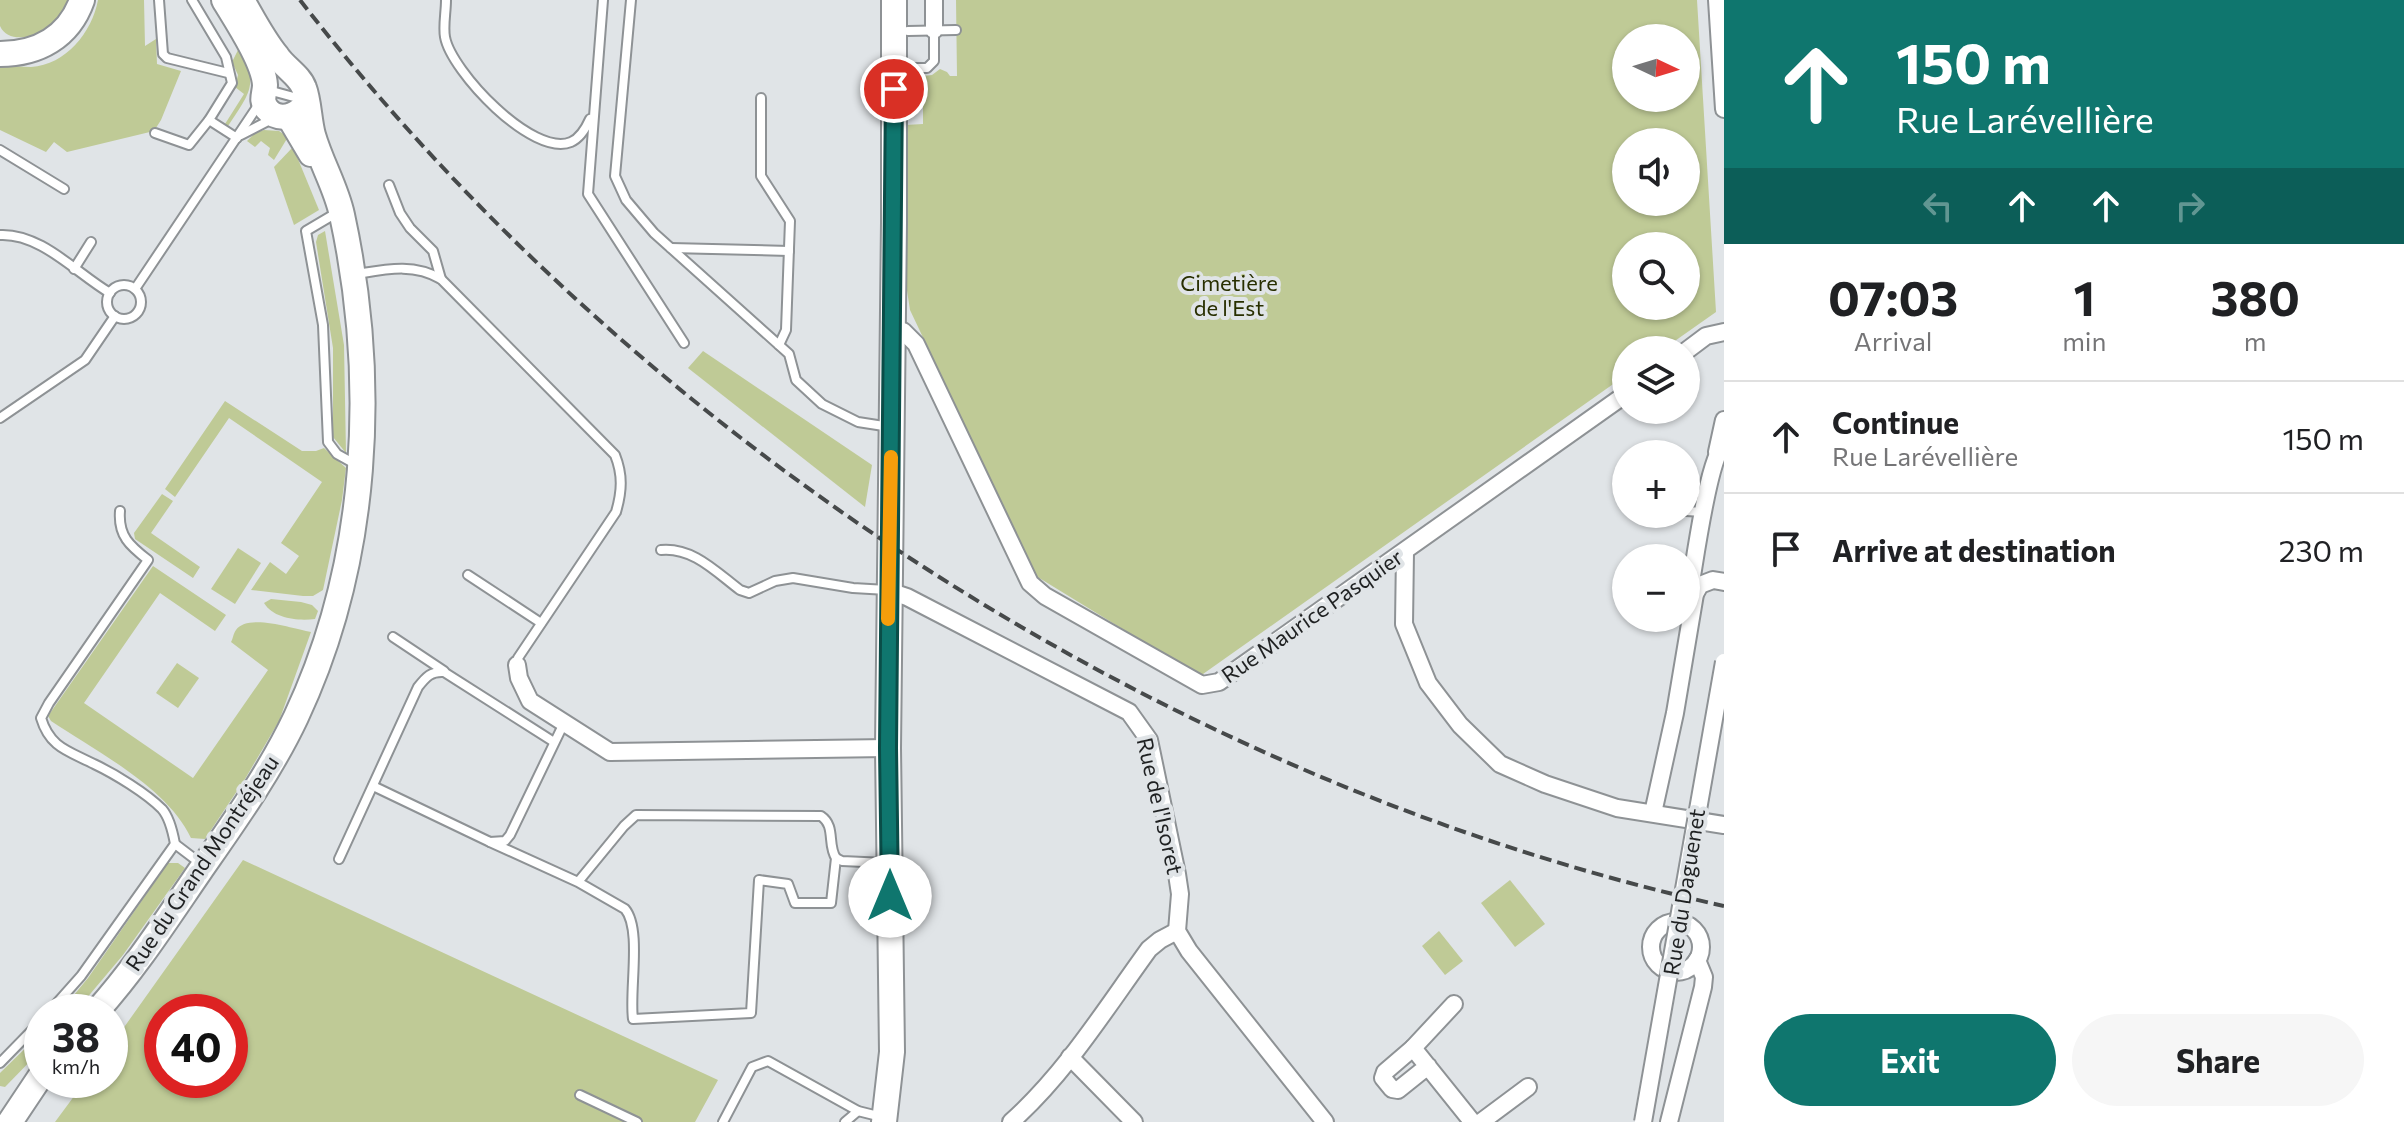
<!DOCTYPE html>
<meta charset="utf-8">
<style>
:root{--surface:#fff;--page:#f6f6f6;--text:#202124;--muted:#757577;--line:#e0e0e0;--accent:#0f766e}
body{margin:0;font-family:Commissioner,sans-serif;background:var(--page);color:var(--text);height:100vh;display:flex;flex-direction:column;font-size:30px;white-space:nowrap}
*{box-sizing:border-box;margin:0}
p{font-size:26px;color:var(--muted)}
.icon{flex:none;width:44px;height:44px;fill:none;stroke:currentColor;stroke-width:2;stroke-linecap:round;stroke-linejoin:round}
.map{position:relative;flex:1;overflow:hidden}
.sheet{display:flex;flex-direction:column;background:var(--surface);width:680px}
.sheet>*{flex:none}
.hud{background:#0f766e;color:#fff;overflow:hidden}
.needle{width:52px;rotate:94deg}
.controls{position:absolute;left:1612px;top:24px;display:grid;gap:16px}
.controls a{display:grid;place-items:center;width:88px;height:88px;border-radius:50%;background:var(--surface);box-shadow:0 2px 6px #0004;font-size:40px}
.speed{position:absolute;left:24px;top:994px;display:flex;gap:16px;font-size:40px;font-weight:700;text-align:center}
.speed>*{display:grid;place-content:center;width:104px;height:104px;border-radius:50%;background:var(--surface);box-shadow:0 2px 6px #0004;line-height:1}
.speed small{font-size:20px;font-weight:400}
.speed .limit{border:12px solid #d22;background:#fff;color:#111}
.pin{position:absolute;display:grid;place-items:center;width:68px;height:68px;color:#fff;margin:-34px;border:4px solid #fff;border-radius:50%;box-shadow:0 2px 8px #0007}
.me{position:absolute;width:88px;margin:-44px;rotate:0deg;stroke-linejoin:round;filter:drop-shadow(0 0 6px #0008)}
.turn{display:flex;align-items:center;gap:28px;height:168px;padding:0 40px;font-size:36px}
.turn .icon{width:104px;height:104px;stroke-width:2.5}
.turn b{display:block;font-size:56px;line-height:68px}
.lanes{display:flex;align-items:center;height:76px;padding:0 40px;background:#0003;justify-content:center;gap:40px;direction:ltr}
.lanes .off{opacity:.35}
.eta{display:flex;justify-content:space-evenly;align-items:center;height:136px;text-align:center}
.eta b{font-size:48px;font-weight:700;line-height:56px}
.button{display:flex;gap:16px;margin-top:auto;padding:16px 40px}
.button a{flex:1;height:92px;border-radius:48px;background:var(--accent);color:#fff;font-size:32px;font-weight:700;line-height:92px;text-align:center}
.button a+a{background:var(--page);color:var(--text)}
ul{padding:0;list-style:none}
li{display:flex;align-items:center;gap:24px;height:112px;padding:0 40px;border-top:2px solid var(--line)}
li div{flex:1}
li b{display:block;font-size:30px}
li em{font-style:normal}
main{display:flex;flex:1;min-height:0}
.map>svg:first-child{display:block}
.green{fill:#bfca96;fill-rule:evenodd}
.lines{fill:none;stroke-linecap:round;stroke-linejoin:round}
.lane-casing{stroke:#8e9295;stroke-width:12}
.street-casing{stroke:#8e9295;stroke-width:20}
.secondary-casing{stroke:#8e9295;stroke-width:28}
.lane{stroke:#fff;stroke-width:8}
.street{stroke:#fff;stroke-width:16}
.secondary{stroke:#fff;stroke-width:24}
.rail{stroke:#46494a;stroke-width:4;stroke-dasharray:12 6;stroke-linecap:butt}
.street-bridge-casing{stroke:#8e9295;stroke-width:20;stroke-linecap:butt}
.street-bridge{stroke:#fff;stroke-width:16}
.route-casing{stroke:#0a4d48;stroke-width:20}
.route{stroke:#0f766e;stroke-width:14}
.slow{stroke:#f59e0b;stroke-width:14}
.labels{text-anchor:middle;stroke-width:8;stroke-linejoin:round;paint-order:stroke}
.park-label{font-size:22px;fill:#282f00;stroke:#e0e4e7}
.street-label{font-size:22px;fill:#1f2122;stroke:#e0e4e7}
</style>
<main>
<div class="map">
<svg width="1724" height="1122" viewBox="0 0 1724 1122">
<rect width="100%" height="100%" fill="#e0e4e7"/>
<g class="green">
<path d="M0,0H72C68,7 65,18 59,23C46,33 10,48 0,26C0,20 0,7 0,0Z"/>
<path d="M98,0H144L145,46L156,39L157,64L181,71L161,120L154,131L67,152L54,142L46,152L0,130V64C10,65 21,67 31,67C66,65 92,32 98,0Z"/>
<path d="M956,0H1697L1716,312L1662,350H1626V375L1203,674H1196L1036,576L910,310L906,284L905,125L923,124V76L932,75L940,69L947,72L950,76H957ZM1626,38H1686V98H1626ZM1626,142H1686V202H1626ZM1626,246H1686V306H1626Z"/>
<path d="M239,48C260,84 249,94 228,126L225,124L244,94L235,87L238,75L232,62Z"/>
<polygon points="264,130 279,131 288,137 274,160 268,155 270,148 261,141 255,147 247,141 255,133"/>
<polygon points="293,147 319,210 294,225 274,167"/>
<polygon points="325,231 344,345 346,453 333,437 333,348 316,242 318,235"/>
<polygon points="703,351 872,465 865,507 688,368"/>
<polygon points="225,401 302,451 316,451 324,448 346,468 342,500 323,590 313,596 303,596 251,590 270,562 286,574 299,556 281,543 322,482 229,418 175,497 165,489"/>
<polygon points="162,494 173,501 151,533 200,567 193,578 135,539 134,533"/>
<polygon points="238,548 261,563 235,604 211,589"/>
<path d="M153,566L226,615L215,631L160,593L84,703L193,778L268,670L231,642C233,639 233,634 236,630C248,613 293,629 311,632L279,721L245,779L205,839L191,838C167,787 97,752 51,721L48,716Z"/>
<path d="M271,599L301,602L312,605L318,611L315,619C298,621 274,619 264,603Z"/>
<polygon points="177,663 199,678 178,708 156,693"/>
<path d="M243,860L718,1080L695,1122H55L86,1080H110V1047ZM162,1012H230V1080H162Z"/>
<polygon points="168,863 178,863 185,868 123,955 75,1012 60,1012 88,978"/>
<polygon points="1510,880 1545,924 1515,947 1481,903"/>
<polygon points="1439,931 1463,961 1445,975 1422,946"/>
<polygon points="42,1032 42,1049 5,1087 0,1086 0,1073"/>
</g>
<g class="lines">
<defs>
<g id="lane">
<polyline points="159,0 163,54 167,58 228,73"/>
<polyline points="192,0 226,57 232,83 209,120 237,138"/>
<path d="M446,0C446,12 443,26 445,37C451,71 533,158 571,142C580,138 586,128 590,119"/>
<polyline points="603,0 588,194 684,343"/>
<polyline points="631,0 615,176 626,200 654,233 789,354 796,380 822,404 858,422 890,427"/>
<polyline points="908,31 956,30"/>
<polyline points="908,68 927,68 934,61 934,30"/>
<polyline points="268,90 301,99"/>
<polyline points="761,98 761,176 790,221 786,330 779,345"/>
<polyline points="155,133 189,145 209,120"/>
<polyline points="241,135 272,119"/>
<polyline points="0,150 64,189"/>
<polyline points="389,185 400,213 410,228 433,251 441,279"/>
<polyline points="333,215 306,231 323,325 328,442 337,454 355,464"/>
<path d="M0,235C41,233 76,273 110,293"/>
<polyline points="671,248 789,251"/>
<polyline points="74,269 91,242"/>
<path d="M357,274C387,269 414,263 441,279L615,455C623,475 622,491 616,512L518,658L517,665"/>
<circle cx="124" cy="302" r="17"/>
<polyline points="135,289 259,104"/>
<polyline points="0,418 85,360 115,316"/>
<polyline points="1686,511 1703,512"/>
<path d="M661,550C693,547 716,572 740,590L749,593L775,581L793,578L853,588L887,590"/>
<polyline points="468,575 541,623"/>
<polyline points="393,637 444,671"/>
<polyline points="373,786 490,842 505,841 510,835 564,723"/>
<path d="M490,842L578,882L625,909C642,929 629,991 633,1019L751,1013L759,880L788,884L795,903H831L836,858C827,845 836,826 821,816L636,815L624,826L578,882"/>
<polyline points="175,844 200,863"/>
<polyline points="836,858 842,861 886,863"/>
<path d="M339,859L418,687C426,677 431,671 444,672L554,742"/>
<path d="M49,1012L81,976L175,844C173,833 170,818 162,809C146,793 115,774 94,764C69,751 50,748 41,718L49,703L148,560C130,546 118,536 120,511"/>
<polyline points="0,1063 42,1020"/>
<polyline points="580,1095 637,1122"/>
<polyline points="723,1122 752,1067 768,1061 858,1111 882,1117"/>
<polyline points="845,1122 858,1111"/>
</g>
<g id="street">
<polyline points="934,0 934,30"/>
<polyline points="1717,0 1724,109"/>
<polyline points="892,329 903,331 916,344 1030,583 1045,596 1202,685 1219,682 1626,394"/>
<polyline points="1686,351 1706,336 1724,332"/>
<polyline points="1717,452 1724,420"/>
<polyline points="1405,552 1404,624 1428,683 1460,725 1500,764 1545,784 1617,808 1724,825"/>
<polyline points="889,591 907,597 1129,712 1149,740 1177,874 1180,894 1177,931 1189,951 1325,1122"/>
<path d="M1695,594L1690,588C1695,561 1708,459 1724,444"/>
<polyline points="517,665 519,678 530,701 610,752 888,748"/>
<polyline points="1653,813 1675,713 1695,594 1700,585 1713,580 1724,582"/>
<circle cx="1676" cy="947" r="25"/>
<polyline points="1413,1048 1454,1004"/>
<polyline points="1070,1057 1134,1122"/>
<polyline points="1428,1066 1398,1090 1392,1089 1383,1078 1385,1072 1413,1048 1470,1119 1472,1122"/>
<path d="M1011,1122C1066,1073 1106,1008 1149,949L1160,940L1177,931"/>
<polyline points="1481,1122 1528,1087"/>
<polyline points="1669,1122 1703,987 1704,977 1697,960"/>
</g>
<g id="secondary">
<path d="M224,0C236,20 264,62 265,85C265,94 260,100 267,109C276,120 290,118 300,110"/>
<path d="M0,54C38,54 69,37 82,0"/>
<polyline points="289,117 311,154"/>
<path d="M96,1012C135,969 167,919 200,871C234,822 270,772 296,717C369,562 378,381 342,215C336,187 321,163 313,135C309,121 309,101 304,88C300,76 284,67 277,56C263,39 253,19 242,0"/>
<polyline points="10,1122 42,1074"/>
<polyline points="884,1122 892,1052 888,748 894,223 894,0"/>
</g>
</defs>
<use href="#lane" class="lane-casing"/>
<use href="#street" class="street-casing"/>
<use href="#secondary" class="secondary-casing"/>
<use href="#lane" class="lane"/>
<use href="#street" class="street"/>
<use href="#secondary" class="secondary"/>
<path class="rail" d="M300,0C644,445 1174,784 1724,906"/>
<defs>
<polyline id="street-bridge" points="1643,1122 1724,662"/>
</defs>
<use href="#street-bridge" class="street-bridge-casing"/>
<use href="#street-bridge" class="street-bridge"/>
</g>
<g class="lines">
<defs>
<polyline id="route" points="890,896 888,748 894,89"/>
</defs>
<use href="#route" class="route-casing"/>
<use href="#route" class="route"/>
<polyline class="slow" points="888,619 891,457"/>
</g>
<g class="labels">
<g class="park-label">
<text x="1229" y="291">Cimetière<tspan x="1229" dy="25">de l'Est</tspan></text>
</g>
<g class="street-label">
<text transform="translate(1312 616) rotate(-35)" y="8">Rue Maurice Pasquier</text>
<text transform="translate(1160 806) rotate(77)" y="8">Rue de l'Isoret</text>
<text transform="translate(202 863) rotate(-56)" y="8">Rue du Grand Montréjeau</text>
<text transform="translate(1684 892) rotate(-81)" y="8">Rue du Daguenet</text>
</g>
</g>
</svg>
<div class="controls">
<a><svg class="needle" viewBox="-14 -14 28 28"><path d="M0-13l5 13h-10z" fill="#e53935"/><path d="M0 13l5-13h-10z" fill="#757577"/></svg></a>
<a><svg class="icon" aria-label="sound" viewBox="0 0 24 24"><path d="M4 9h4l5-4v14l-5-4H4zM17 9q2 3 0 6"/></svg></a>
<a><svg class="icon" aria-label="search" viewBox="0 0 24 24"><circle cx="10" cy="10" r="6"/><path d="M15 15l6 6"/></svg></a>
<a><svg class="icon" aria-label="layers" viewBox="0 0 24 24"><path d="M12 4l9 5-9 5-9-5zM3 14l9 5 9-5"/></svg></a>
<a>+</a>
<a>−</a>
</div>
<div class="speed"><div>38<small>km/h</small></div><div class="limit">40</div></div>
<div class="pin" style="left:894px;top:89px;background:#d93025"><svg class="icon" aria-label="arrive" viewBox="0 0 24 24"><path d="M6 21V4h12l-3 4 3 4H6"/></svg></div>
<svg class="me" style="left:890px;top:896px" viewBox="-20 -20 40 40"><circle r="19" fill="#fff"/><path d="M0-13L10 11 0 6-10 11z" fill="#0f766e"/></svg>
</div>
<section class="sheet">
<div class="hud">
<div class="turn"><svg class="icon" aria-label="ahead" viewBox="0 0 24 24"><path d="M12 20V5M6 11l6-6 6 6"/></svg><div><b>150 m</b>Rue Larévellière</div></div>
<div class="lanes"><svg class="icon off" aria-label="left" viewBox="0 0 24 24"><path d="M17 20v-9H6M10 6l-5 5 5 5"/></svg><svg class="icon" aria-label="ahead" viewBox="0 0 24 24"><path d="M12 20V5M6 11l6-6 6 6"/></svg><svg class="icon" aria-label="ahead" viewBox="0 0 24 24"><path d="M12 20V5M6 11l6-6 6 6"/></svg><svg class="icon off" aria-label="right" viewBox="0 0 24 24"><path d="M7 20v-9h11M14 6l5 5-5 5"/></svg></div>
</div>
<div class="eta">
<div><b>07:03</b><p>Arrival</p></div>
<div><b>1</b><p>min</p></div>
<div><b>380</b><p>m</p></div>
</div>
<ul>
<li><svg class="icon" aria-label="ahead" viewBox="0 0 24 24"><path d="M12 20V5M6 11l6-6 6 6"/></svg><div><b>Continue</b><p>Rue Larévellière</p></div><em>150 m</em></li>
<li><svg class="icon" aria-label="arrive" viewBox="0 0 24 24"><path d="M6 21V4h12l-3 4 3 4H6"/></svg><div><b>Arrive at destination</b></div><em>230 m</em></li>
</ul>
<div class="button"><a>Exit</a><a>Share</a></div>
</section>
</main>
